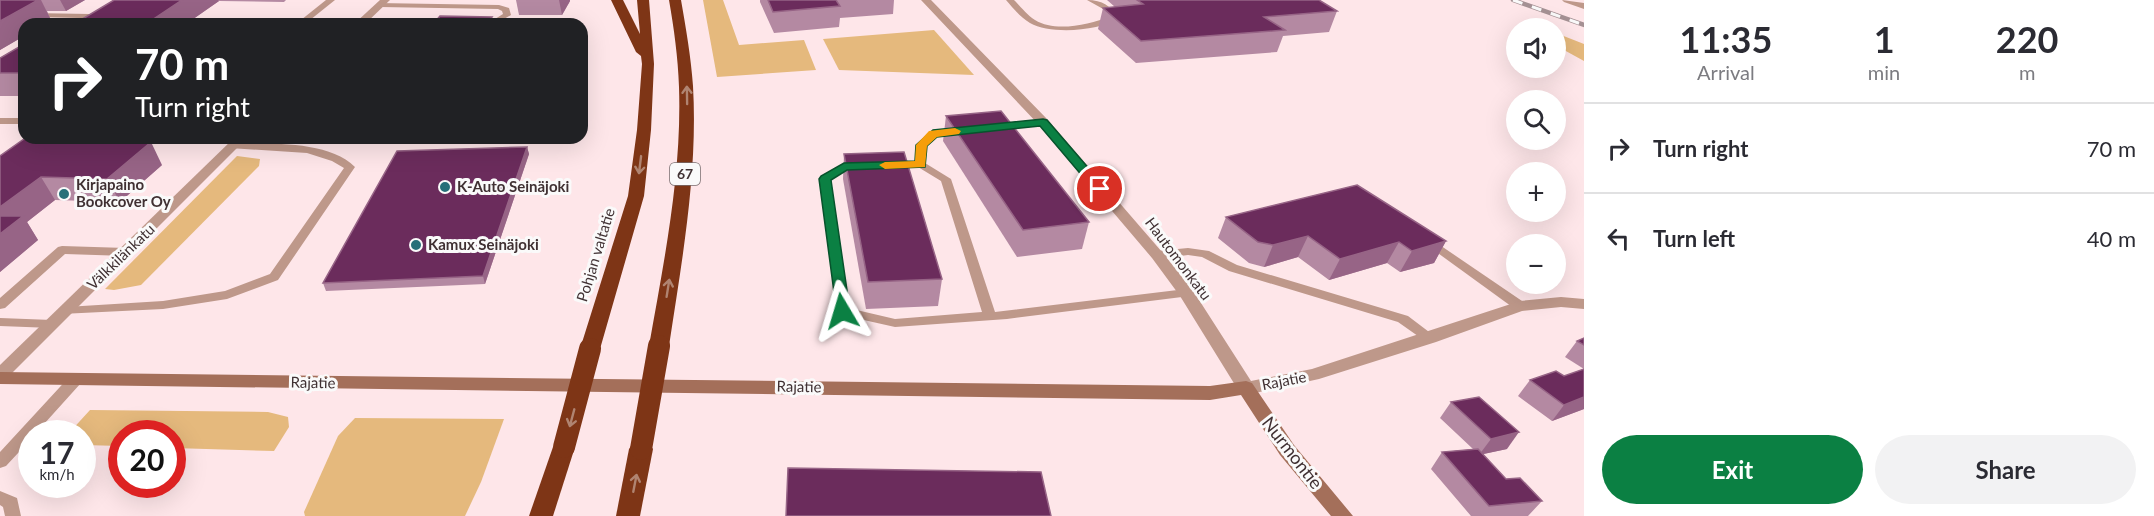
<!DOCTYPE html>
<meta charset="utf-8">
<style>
:root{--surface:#fff;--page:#f2f2f3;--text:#2b2b33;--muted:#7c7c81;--line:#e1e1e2;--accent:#0b8043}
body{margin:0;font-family:Lato,sans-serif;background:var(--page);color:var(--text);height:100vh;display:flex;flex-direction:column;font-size:22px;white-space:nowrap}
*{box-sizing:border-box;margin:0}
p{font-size:20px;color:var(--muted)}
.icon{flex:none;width:33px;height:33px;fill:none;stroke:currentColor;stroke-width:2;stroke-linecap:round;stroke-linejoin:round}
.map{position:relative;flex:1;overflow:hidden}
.details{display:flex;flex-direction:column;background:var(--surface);width:570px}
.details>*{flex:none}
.top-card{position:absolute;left:18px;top:18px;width:570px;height:126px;border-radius:18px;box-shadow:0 6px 24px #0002;background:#202124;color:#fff;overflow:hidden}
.tools{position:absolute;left:1506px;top:18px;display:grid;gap:12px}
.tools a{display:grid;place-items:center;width:60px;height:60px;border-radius:50%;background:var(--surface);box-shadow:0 6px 24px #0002;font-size:30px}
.speed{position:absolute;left:18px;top:420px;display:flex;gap:12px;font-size:30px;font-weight:700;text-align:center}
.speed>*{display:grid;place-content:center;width:78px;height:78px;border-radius:50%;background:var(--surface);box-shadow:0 6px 24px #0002;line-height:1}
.speed small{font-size:15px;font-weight:400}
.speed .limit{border:9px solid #d22;background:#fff;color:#111}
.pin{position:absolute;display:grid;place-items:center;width:51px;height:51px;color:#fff;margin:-26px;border:3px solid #fff;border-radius:50%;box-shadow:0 2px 6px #0007}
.me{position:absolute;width:66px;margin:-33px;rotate:353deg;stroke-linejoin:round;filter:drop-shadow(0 0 4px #0008)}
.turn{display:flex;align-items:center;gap:21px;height:126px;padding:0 18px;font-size:27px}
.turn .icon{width:78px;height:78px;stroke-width:2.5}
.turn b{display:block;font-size:42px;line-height:51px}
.eta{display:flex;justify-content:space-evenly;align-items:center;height:102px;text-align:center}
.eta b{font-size:36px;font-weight:700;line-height:42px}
.action{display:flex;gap:12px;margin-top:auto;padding:12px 18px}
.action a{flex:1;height:69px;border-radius:36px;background:var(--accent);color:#fff;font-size:24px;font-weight:700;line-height:69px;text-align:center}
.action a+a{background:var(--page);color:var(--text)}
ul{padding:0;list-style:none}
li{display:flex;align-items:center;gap:18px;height:90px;padding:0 18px;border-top:2px solid var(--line)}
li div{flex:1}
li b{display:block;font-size:22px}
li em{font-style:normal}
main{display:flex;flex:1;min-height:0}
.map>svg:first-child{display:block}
.green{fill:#e5b97d}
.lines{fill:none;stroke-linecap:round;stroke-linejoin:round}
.lane{fill:#be988a;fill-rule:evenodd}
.street{fill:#be988a;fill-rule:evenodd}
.secondary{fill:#a46f5a;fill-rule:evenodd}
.highway{fill:#7e3516;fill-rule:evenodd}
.rail-casing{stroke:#a59194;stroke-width:4.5}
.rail{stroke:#fafafa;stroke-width:3;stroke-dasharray:10;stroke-linecap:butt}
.highway-bridge{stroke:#7e3516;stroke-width:22}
.wall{fill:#b489a2}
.shaded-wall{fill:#976486}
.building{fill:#6b2c5c;stroke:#976486;stroke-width:1.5}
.oneway{stroke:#b08471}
.route{fill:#0b8043;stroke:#07532c;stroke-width:1.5}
.slow{fill:#f59e0b}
.poi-dot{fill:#266f79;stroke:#fafafa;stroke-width:2}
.labels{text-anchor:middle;stroke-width:6;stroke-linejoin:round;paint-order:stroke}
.shield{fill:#fafafa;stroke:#786d6f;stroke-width:1.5}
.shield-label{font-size:14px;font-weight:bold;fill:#403133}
.poi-label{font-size:15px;font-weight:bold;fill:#403133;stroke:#fafafa;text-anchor:start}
.street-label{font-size:15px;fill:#403133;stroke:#fafafa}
.near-street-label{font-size:18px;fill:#403133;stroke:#fafafa}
</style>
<main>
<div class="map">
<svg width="1584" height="516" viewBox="0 0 1584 516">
<rect width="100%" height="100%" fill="#fee6e9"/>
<g class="green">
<polygon points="703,0 723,0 739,45 804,40 816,70 717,77"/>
<polygon points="934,30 974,75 839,70 823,39"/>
<polygon points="1556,33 1584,44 1584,61 1564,50 1561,42 1556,37"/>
<polygon points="237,156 260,159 259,166 141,285 114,290 105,289"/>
<polygon points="90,410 268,412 288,417 289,427 274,451 173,448 172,434 122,434 121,446 83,445 82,434 69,433"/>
<polygon points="355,418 504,419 481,482 465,516 305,516 304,512 338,436"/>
</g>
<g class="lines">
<g class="lane">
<polygon points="326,0 335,0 305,24 296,24"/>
<path d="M1006,0H1014C1021,7 1027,15 1035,20C1056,33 1089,24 1110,17L1105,10L1087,0C1103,0 1110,6 1119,18C1100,31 1051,35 1030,23C1021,18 1013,8 1006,0Z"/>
<polygon points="377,3 499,5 509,8 511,15 497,23 474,24 474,21 477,21 495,19 503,14 502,11 498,9 380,7 377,7"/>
<polygon points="32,13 89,14 93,16 81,24 71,24 80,18 35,17 31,15"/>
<rect x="0" y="118" width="24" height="6"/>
<polygon points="1043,119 1046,120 1046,124 996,130 991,127 996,124"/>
<path d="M958,128L961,129V133L936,137L926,146L925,163L951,179L995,312L1186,289L1192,293L1190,296L1007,319L895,327L837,314L820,179C830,169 851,156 864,166L863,168L847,170L830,180L848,308L895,319L982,312L941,181L918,167L892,168L887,165L892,162L915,161L916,145L930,132Z"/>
<path d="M233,143C269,144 328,140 355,167L278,280L227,299L163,309L61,314L60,311L66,307L163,301L225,291L270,274L344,168L332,161L307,153L229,148L228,146Z"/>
<polygon points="1428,237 1525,303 1526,306 1525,309 1515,309 1424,243 1422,241 1424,239"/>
<polygon points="62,246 126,248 132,252 126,256 65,254 5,308 0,309 0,298 58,247"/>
<polygon points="1188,248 1209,251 1237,265 1408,316 1437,338 1435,341 1425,341 1398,322 1229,271 1202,257 1188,255 1157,259 1151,255 1157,251"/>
<polygon points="0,318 52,320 57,321 59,324 57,327 52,328 0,326"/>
<polygon points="76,374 81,375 83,379 81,383 35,434 32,434 32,438 6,466 0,468 0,452 71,375"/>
<polygon points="0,491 17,498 21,516 5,516 3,507 0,505"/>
</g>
<g class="street">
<polygon points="380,0 390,0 365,24 354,24"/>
<polygon points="921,0 931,0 1047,119 1162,252 1192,289 1251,381 1312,369 1520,301 1561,297 1584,299 1584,309 1561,307 1522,311 1436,342 1319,379 1246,395 1240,393 1180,296 1152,258 1039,125"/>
<polygon points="1562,0 1584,3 1584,9 1564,2"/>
<polygon points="234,138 247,138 6,379 0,381 0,365"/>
</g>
<polygon class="secondary" points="0,372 1210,386 1246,381 1252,383 1294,445 1353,516 1331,516 1280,455 1241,395 1210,400 0,384"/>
<g class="highway">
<polygon points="611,0 623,0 640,34 637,0 649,0 654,64 651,130 644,196 600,349 597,354 590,356 583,354 580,349 628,196 637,130 642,64 641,56 636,52"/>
<path d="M669,0H681C686,29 691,57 693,86C698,173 682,260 669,346L666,351L659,353L652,351L649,346C664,261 682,174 679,87C678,57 674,29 669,0Z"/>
<polygon points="564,438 572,441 575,447 553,516 529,516 553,447 556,441"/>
<polygon points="641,440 649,443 653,449 640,516 616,516 629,449 633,443"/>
</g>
<defs>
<polyline id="rail" points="1513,0 1584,25"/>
</defs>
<use href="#rail" class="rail-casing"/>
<use href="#rail" class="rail"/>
<g class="highway-bridge">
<polyline points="564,447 590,349"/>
<polyline points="641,449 659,346"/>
</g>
</g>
<g class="wall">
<polygon points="0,0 85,0 66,11 47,11 51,20 44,24 24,24 24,36 0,50"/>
<polygon points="114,0 286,0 284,2 219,1 186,24 74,24"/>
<polygon points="516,0 570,0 570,1 562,15 519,15"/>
<polygon points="760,0 894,0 893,14 840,18 839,27 774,33 760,2"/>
<polygon points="1107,0 1319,0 1337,11 1329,32 1283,36 1277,52 1136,63 1098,29 1103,8 1115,7"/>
<polygon points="24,44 24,96 0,96 0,58"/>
<polygon points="946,116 1089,222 1082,249 1017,257 943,141"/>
<polygon points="527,147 529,154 485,284 326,291 323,283"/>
<polygon points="844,154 942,279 938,306 866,309 843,179"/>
<polygon points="0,156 162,165 120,202 55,200 27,222 38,240 0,272"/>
<polygon points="1226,217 1446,241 1434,263 1400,272 1387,263 1329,280 1298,257 1264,267 1249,263 1218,238"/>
<polygon points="1584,338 1584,369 1565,357 1577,341"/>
<polygon points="1584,369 1584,409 1552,421 1518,396 1530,380 1564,376"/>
<polygon points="1451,402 1507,449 1483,454 1506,479 1542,501 1528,516 1471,516 1431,469 1442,452 1473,449 1440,418"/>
</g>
<g class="shaded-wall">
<polygon points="38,0 41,0 51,20 44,24 24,24 24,36 0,50 0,21"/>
<polygon points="60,0 85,0 66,11"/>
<polygon points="182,0 218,0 219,1 186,24 146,24"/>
<polygon points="559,0 570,0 570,1 562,15"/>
<polygon points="492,17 494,24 486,24"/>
<polygon points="151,142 162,165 120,202 107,179"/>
<polygon points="527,147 529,154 485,284 483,276"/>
<polygon points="41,177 55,200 27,222 38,240 0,272 0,207"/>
<polygon points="1308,236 1298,257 1264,267 1273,245"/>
<polygon points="1446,241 1434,263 1400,272 1412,251"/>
<polygon points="1399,242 1387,263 1329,280 1340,259"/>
<polygon points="1584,397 1584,409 1552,421 1564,405"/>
<polygon points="1519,432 1507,449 1479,455 1491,439"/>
</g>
<g class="building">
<polygon points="0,0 38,0 0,21"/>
<polygon points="114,0 182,0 146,24 74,24"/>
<polygon points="768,0 836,0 840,6 773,12"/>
<polygon points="1137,0 1319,0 1337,11 1264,17 1285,30 1141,41 1103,8 1143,4"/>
<polygon points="440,16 492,17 486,24 433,24"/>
<polygon points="24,44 24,73 0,73 0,58"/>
<polygon points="1001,111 1089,222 1023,230 946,116"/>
<polygon points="24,139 151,142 107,179 41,177 0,207 0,156"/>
<polygon points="527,147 483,276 323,283 397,151"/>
<polygon points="904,152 942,279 868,282 844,154"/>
<polygon points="1357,185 1446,241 1412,251 1399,242 1340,259 1308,236 1273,245 1258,242 1226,217"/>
<polygon points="0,216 23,216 0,234"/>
<polygon points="1584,338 1584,345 1577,341"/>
<polygon points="1584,369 1584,397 1564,405 1530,380 1556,371 1564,376"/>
<polygon points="1479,397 1519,432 1491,439 1451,402"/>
<polygon points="1478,449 1506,479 1520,478 1542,501 1489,506 1442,452"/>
<polygon points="788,468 1041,472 1051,516 786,516"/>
</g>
<defs><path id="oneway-shaft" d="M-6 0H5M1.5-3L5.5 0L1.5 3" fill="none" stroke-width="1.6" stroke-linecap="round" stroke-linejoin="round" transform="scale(1.5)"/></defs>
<g class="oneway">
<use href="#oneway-shaft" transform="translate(687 95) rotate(-91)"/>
<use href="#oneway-shaft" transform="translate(640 165) rotate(97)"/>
<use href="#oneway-shaft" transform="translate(668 288) rotate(-81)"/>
<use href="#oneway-shaft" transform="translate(572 418) rotate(105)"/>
<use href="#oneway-shaft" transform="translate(635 483) rotate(-79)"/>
</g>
<polygon class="route" points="1043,119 1047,120 1104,186 1104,191 1095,191 1040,126 937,137 927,146 925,167 847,170 831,180 850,311 848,315 837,315 819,179 821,176 844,163 915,161 916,145 933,130"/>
<polygon class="slow" points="955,128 961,131 959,134 937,137 927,146 925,167 885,169 879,165 885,162 915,161 916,145 929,131"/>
<g class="poi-dot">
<circle cx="445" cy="187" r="6"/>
<circle cx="64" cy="194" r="6"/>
<circle cx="416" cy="245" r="6"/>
</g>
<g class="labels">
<rect class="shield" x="670" y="163" width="30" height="22" rx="4.5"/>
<g class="shield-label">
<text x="685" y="179">67</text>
</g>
<g class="poi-label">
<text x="76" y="190">Kirjapaino<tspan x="76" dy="17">Bookcover Oy</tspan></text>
<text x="457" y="192">K-Auto Seinäjoki</text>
<text x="428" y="250">Kamux Seinäjoki</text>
</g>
<g class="street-label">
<text transform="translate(596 255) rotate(-73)" y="5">Pohjan valtatie</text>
<text transform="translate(121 257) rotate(-44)" y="5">Välkkilänkatu</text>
<text transform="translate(1178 259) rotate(53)" y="5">Hautomonkatu</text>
<text transform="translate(1284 381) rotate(-11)" y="5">Rajatie</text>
<text transform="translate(313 383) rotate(1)" y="5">Rajatie</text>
<text transform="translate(799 387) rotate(1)" y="5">Rajatie</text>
</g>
<g class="near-street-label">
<text transform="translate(1292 453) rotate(52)" y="6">Nurmontie</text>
</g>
</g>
</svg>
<div class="tools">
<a><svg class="icon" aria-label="sound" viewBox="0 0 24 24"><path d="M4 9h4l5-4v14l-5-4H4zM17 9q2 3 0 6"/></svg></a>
<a><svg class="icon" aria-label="search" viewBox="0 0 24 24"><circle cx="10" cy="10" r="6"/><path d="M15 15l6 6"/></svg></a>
<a>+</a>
<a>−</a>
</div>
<div class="speed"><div>17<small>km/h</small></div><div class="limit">20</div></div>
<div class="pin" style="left:1100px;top:189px;background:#d93025"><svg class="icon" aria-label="arrive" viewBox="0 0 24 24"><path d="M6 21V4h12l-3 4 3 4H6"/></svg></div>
<svg class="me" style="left:842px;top:311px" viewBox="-20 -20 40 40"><path d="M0-17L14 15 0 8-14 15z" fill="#0b8043" stroke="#fff" stroke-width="4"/></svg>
<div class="top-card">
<div class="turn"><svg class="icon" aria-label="right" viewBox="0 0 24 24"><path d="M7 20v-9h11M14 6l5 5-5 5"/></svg><div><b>70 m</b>Turn right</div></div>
</div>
</div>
<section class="details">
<div class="eta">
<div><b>11:35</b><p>Arrival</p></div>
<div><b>1</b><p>min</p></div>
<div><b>220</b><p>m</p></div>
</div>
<ul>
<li><svg class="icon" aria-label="right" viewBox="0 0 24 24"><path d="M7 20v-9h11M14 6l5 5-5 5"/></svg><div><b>Turn right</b></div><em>70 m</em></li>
<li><svg class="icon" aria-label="left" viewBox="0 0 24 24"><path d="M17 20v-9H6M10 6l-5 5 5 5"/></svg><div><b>Turn left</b></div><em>40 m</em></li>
</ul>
<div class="action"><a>Exit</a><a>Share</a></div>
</section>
</main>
